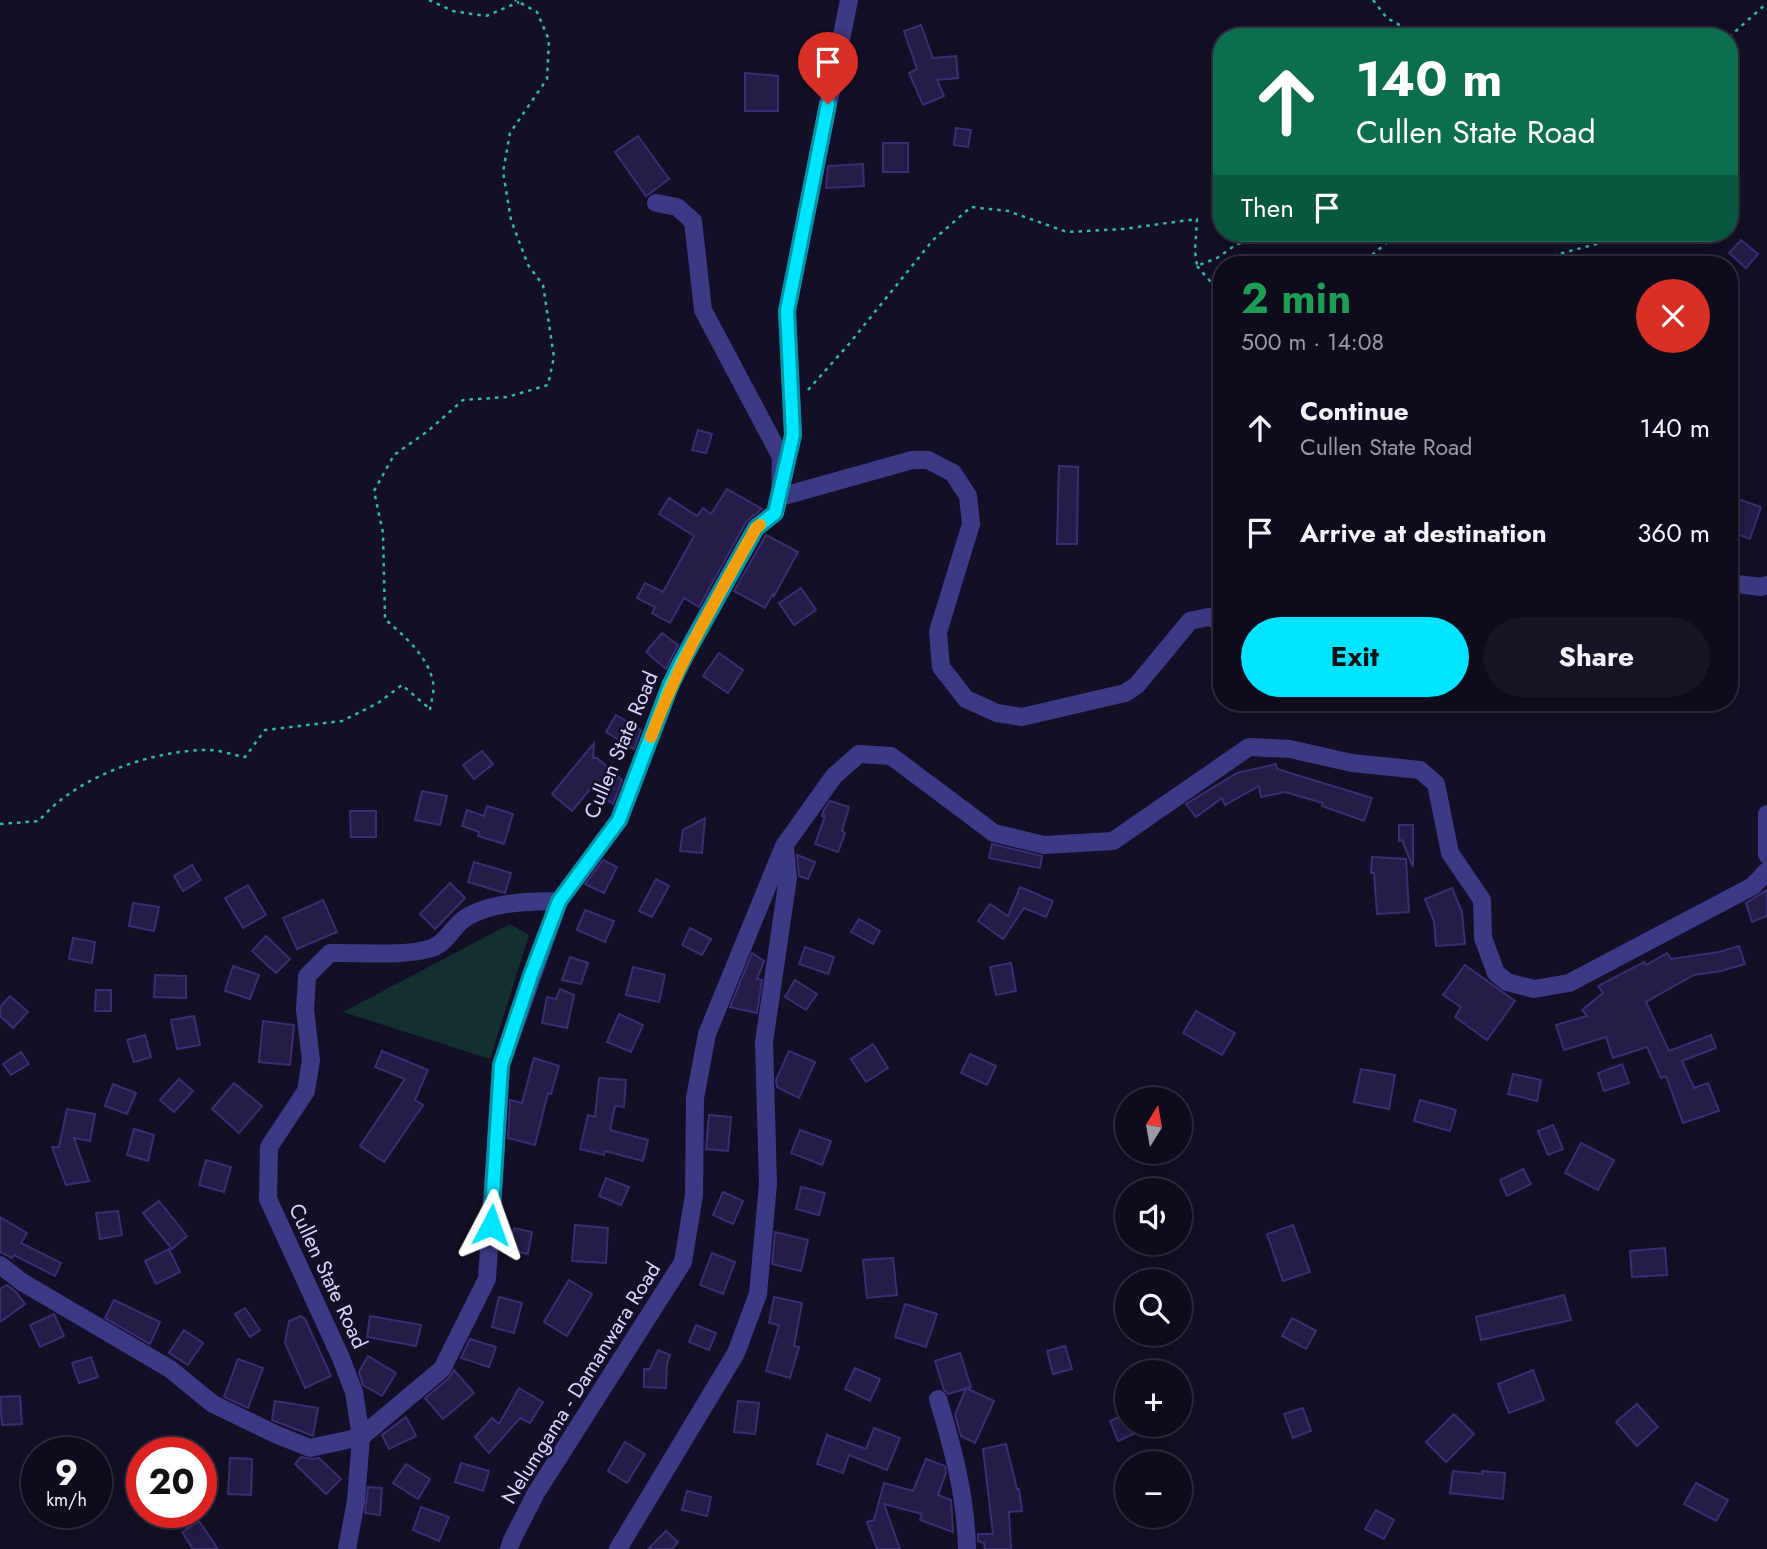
<!DOCTYPE html>
<meta charset="utf-8">
<style>
:root{--surface:#0e0b1c;--page:#171425;--text:#f1f3f6;--muted:#9b9ba3;--line:#2e2b3b;--accent:#00e5ff}
body{margin:0;font-family:Jost,sans-serif;background:var(--page);color:var(--text);height:100vh;display:flex;flex-direction:column;font-size:26px;white-space:nowrap}
*{box-sizing:border-box;margin:0}
p{font-size:23px;color:var(--muted)}
.icon{flex:none;width:38px;height:38px;fill:none;stroke:currentColor;stroke-width:2;stroke-linecap:round;stroke-linejoin:round}
.map{position:relative;flex:1;overflow:hidden}
.side{position:absolute;left:1213px;top:256px;width:525px;height:455px;display:flex;flex-direction:column;background:var(--surface);border-radius:28px;box-shadow:0 7px 28px #0002,0 0 0 2px var(--line)}
.side>*{flex:none}
.banner{position:absolute;left:1213px;top:28px;width:525px;height:214px;border-radius:28px;box-shadow:0 7px 28px #0002,0 0 0 2px var(--line);background:#0b6e4f;color:#fff;overflow:hidden}
.needle{width:46px;rotate:11deg}
.buttons{position:absolute;left:1115px;top:1087px;display:grid;gap:14px}
.buttons a{display:grid;place-items:center;width:77px;height:77px;border-radius:50%;background:var(--surface);box-shadow:0 7px 28px #0002,0 0 0 2px var(--line);font-size:35px}
.speed{position:absolute;left:21px;top:1437px;display:flex;gap:14px;font-size:35px;font-weight:700;text-align:center}
.speed>*{display:grid;place-content:center;width:91px;height:91px;border-radius:50%;background:var(--surface);box-shadow:0 7px 28px #0002,0 0 0 2px var(--line);line-height:1}
.speed small{font-size:18px;font-weight:400}
.speed .limit{border:10px solid #d22;background:#fff;color:#111}
.pin{position:absolute;display:grid;place-items:center;width:60px;height:60px;color:#fff;margin:-72px -30px;border-radius:50% 50% 50% 0;rotate:-45deg;box-shadow:0 0 7px #0007}
.pin .icon{rotate:45deg}
.me{position:absolute;width:77px;margin:-38px;rotate:4deg;stroke-linejoin:round;filter:drop-shadow(0 0 5px #0008)}
.turn{display:flex;align-items:center;gap:24px;height:147px;padding:0 28px;font-size:32px}
.turn .icon{width:91px;height:91px;stroke-width:2.5}
.turn b{display:block;font-size:49px;line-height:60px}
.then{display:flex;align-items:center;height:66px;padding:0 28px;background:#0003;gap:14px;font-size:26px}
.round{display:grid;place-items:center;flex:none;width:74px;height:74px;border-radius:37px;background:var(--page)}
.summary{display:flex;align-items:center;justify-content:space-between;height:119px;padding:0 28px}
h1{font-size:42px;font-weight:700;line-height:52px;color:#1e9e55}
.cta{display:flex;gap:14px;margin-top:auto;padding:14px 28px}
.cta a{flex:1;height:80px;border-radius:42px;background:var(--accent);color:#111;font-size:28px;font-weight:700;line-height:80px;text-align:center}
.cta a+a{background:var(--page);color:var(--text)}
ul{padding:0;list-style:none}
li{display:flex;align-items:center;gap:21px;height:105px;padding:0 28px}
li div{flex:1}
li b{display:block;font-size:26px}
li em{font-style:normal}
.map>svg:first-child{display:block}
.green{fill:#12302f}
.building{fill:#241b47;stroke:#3b2d73;stroke-width:2}
.lines{fill:none;stroke-linecap:round;stroke-linejoin:round}
.path{stroke:#2fb8b0;stroke-width:2.5;stroke-dasharray:3.5 5;stroke-linecap:butt}
.minor{stroke:#3d3a85;stroke-width:18}
.route-casing{stroke:#0095a6;stroke-width:18}
.route{stroke:#00e5ff;stroke-width:12}
.slow{stroke:#f59e0b;stroke-width:12}
.labels{text-anchor:middle;stroke-width:5;stroke-linejoin:round;paint-order:stroke}
.street-label{font-size:21px;fill:#d9d4ff;stroke:#130f26}
</style>
<div class="map">
<svg width="1767" height="1549" viewBox="0 0 1767 1549">
<rect width="100%" height="100%" fill="#130f26"/>
<polygon class="green" points="510,924 529,935 490,1059 343,1012"/>
<g class="building">
<polygon points="921,25 933,58 956,56 958,78 937,80 944,96 923,105 909,73 917,69 904,31"/>
<polygon points="745,73 778,76 778,111 745,111"/>
<polygon points="956,128 971,130 968,147 954,145"/>
<polygon points="638,136 669,179 646,196 615,152"/>
<rect x="883" y="143" width="25" height="29"/>
<polygon points="863,164 864,186 826,188 828,166"/>
<polygon points="1741,240 1758,254 1746,268 1729,253"/>
<polygon points="698,430 712,434 706,453 692,450"/>
<polygon points="1059,466 1078,467 1077,544 1057,544"/>
<polygon points="727,489 762,509 746,522 699,607 684,598 670,623 652,613 655,607 637,598 645,583 663,592 694,536 659,514 669,498 697,516 703,508 711,514"/>
<polygon points="1738,499 1761,507 1750,539 1729,531 1729,525"/>
<polygon points="766,535 798,552 774,596 773,594 765,608 734,591"/>
<polygon points="801,588 816,610 794,625 779,603"/>
<polygon points="662,633 678,645 666,669 646,652"/>
<polygon points="719,653 743,670 728,693 703,676"/>
<polygon points="616,715 641,730 634,749 606,732"/>
<polygon points="594,743 593,758 597,758 622,780 613,804 591,788 572,811 552,794"/>
<polygon points="482,751 493,764 474,779 463,765"/>
<polygon points="1276,764 1277,769 1372,798 1364,821 1322,806 1323,803 1285,792 1261,797 1259,786 1225,805 1222,798 1196,817 1186,804 1237,773"/>
<polygon points="422,791 447,796 440,825 415,820"/>
<polygon points="830,801 849,807 842,831 845,833 838,852 815,844 825,816 822,816 824,810"/>
<polygon points="487,806 513,814 504,844 478,836 479,832 462,826 467,810 484,816"/>
<polygon points="350,811 376,811 376,837 351,837"/>
<polygon points="705,818 702,853 680,851 683,830"/>
<polygon points="1399,825 1413,825 1413,867 1402,840 1399,841"/>
<polygon points="992,844 1042,856 1040,868 989,858"/>
<polygon points="797,855 815,862 808,879 799,876"/>
<polygon points="1372,857 1406,859 1409,912 1377,914 1374,873 1371,873"/>
<polygon points="603,860 617,867 604,893 585,884"/>
<polygon points="474,862 511,873 505,893 468,882"/>
<polygon points="192,865 201,880 183,891 174,876"/>
<polygon points="656,879 669,886 652,917 639,911"/>
<polygon points="450,883 465,898 435,929 420,914"/>
<polygon points="248,885 266,915 243,928 225,898"/>
<polygon points="1020,887 1053,901 1046,917 1024,908 1003,939 978,921 990,904 1008,916"/>
<polygon points="1452,888 1462,912 1465,944 1436,946 1434,921 1425,899"/>
<polygon points="1767,890 1767,916 1752,922 1746,903"/>
<polygon points="323,900 337,932 297,949 283,918"/>
<polygon points="133,903 159,907 154,931 129,926"/>
<polygon points="585,910 614,921 605,942 577,930"/>
<polygon points="859,919 880,931 873,944 851,932"/>
<polygon points="690,928 711,939 702,955 682,945"/>
<polygon points="266,936 290,959 276,973 252,951"/>
<polygon points="73,938 95,942 92,963 69,959"/>
<polygon points="1739,946 1745,964 1721,971 1694,975 1646,1002 1669,1051 1711,1035 1716,1048 1682,1061 1694,1088 1708,1083 1719,1111 1683,1123 1666,1076 1661,1078 1647,1047 1613,1058 1606,1037 1564,1050 1556,1025 1587,1016 1582,1010 1603,993 1598,986 1644,962 1646,965 1667,953 1671,959 1719,952"/>
<polygon points="805,947 834,957 828,974 799,964"/>
<polygon points="752,953 764,961 757,979 762,980 757,1013 730,1007"/>
<polygon points="570,957 588,963 581,984 562,980"/>
<polygon points="1011,963 1016,991 996,995 990,967"/>
<polygon points="1465,965 1515,1001 1487,1040 1455,1017 1461,1007 1443,995"/>
<polygon points="233,966 259,975 250,999 225,991"/>
<polygon points="633,967 665,975 659,1002 626,995"/>
<polygon points="155,975 186,976 186,998 154,997"/>
<polygon points="795,980 817,994 806,1010 785,997"/>
<polygon points="560,989 574,995 567,1028 542,1023 547,997 556,999"/>
<polygon points="96,990 111,990 111,1011 95,1011"/>
<polygon points="10,996 28,1012 13,1028 0,1016 0,1007"/>
<polygon points="1196,1011 1235,1033 1222,1055 1183,1033"/>
<polygon points="619,1014 643,1025 631,1052 607,1042"/>
<polygon points="194,1016 200,1045 177,1049 171,1020"/>
<polygon points="263,1021 294,1025 290,1065 259,1062"/>
<polygon points="145,1035 151,1057 134,1062 127,1040"/>
<polygon points="873,1044 888,1068 866,1082 851,1059"/>
<polygon points="382,1051 428,1070 415,1100 423,1105 384,1162 360,1146 405,1079 375,1067"/>
<polygon points="789,1051 815,1062 799,1098 777,1087 776,1080"/>
<polygon points="21,1052 29,1064 11,1075 3,1064"/>
<polygon points="970,1054 996,1066 987,1085 961,1073"/>
<polygon points="534,1058 559,1066 551,1094 548,1093 535,1145 508,1138 510,1100 522,1103"/>
<polygon points="1622,1064 1629,1083 1604,1091 1598,1073"/>
<polygon points="1361,1069 1395,1075 1389,1109 1354,1102"/>
<polygon points="1513,1074 1541,1080 1537,1101 1508,1094"/>
<polygon points="599,1078 626,1080 624,1107 615,1106 610,1130 648,1140 643,1161 605,1151 604,1155 580,1149 588,1115 595,1117"/>
<polygon points="179,1079 193,1091 174,1112 160,1100"/>
<polygon points="234,1083 262,1106 239,1133 212,1109"/>
<polygon points="113,1084 136,1093 127,1114 105,1106"/>
<polygon points="1420,1100 1456,1110 1450,1131 1414,1121"/>
<polygon points="67,1109 95,1114 90,1141 74,1138 89,1181 66,1185 52,1147 59,1147"/>
<polygon points="709,1115 731,1117 728,1151 706,1149"/>
<polygon points="1553,1125 1563,1149 1548,1155 1538,1131"/>
<polygon points="134,1129 154,1135 148,1161 127,1155"/>
<polygon points="800,1130 831,1141 822,1165 791,1153"/>
<polygon points="1581,1143 1614,1160 1598,1190 1565,1173"/>
<polygon points="206,1160 231,1167 224,1192 199,1185"/>
<polygon points="1523,1169 1531,1184 1507,1196 1500,1180"/>
<polygon points="606,1178 629,1187 621,1205 599,1196"/>
<polygon points="801,1187 825,1193 819,1215 796,1209"/>
<polygon points="723,1192 743,1201 733,1224 713,1215"/>
<polygon points="159,1201 187,1236 172,1249 143,1213"/>
<polygon points="118,1211 122,1235 100,1239 96,1213"/>
<polygon points="0,1217 27,1233 21,1243 61,1263 55,1276 14,1255 12,1258 0,1252"/>
<polygon points="575,1225 608,1228 606,1263 572,1261"/>
<polygon points="1293,1225 1310,1272 1283,1281 1267,1234"/>
<polygon points="514,1228 532,1232 528,1254 510,1250"/>
<polygon points="775,1232 808,1240 801,1271 772,1264"/>
<polygon points="1665,1248 1667,1275 1632,1277 1630,1251"/>
<polygon points="169,1249 180,1272 156,1284 145,1261"/>
<polygon points="712,1253 735,1262 723,1294 700,1285"/>
<polygon points="893,1258 897,1295 867,1298 863,1260"/>
<polygon points="569,1280 592,1294 567,1336 544,1322"/>
<polygon points="7,1285 16,1292 25,1304 0,1322 0,1289"/>
<polygon points="1564,1295 1571,1320 1481,1340 1476,1317"/>
<polygon points="499,1297 522,1303 514,1333 492,1327"/>
<polygon points="774,1297 802,1303 794,1346 799,1347 790,1378 766,1371 779,1325 769,1323"/>
<polygon points="114,1300 160,1322 150,1344 105,1318"/>
<polygon points="905,1304 937,1314 926,1347 895,1337"/>
<polygon points="245,1308 260,1330 250,1337 235,1314"/>
<polygon points="54,1314 64,1336 40,1347 30,1325"/>
<polygon points="301,1316 305,1319 331,1376 305,1388 285,1343 289,1321"/>
<polygon points="370,1316 421,1325 416,1346 367,1337"/>
<polygon points="1292,1318 1316,1331 1306,1349 1282,1336"/>
<polygon points="696,1325 716,1333 709,1350 689,1342"/>
<polygon points="184,1330 203,1343 188,1365 169,1353"/>
<polygon points="470,1339 496,1347 489,1367 461,1358"/>
<polygon points="1065,1346 1072,1369 1053,1374 1047,1351"/>
<polygon points="658,1350 670,1355 667,1364 666,1388 644,1387 644,1369 650,1369"/>
<polygon points="960,1353 971,1387 948,1394 944,1390 935,1361"/>
<polygon points="368,1356 396,1373 382,1396 363,1385 359,1372"/>
<polygon points="91,1357 98,1377 79,1383 72,1363"/>
<polygon points="238,1359 263,1368 248,1408 224,1397"/>
<polygon points="855,1368 880,1379 870,1401 845,1389"/>
<polygon points="454,1370 474,1393 443,1419 425,1398 449,1378"/>
<polygon points="1533,1370 1544,1400 1509,1413 1498,1384"/>
<polygon points="519,1388 543,1402 530,1423 520,1418 489,1453 475,1437 492,1418 499,1424"/>
<polygon points="966,1388 994,1401 975,1443 961,1436 955,1415"/>
<polygon points="20,1396 22,1424 2,1425 0,1397"/>
<polygon points="275,1401 318,1408 313,1436 272,1420"/>
<polygon points="738,1401 759,1403 755,1434 734,1432"/>
<polygon points="1637,1404 1658,1427 1637,1446 1616,1422"/>
<polygon points="1303,1408 1311,1431 1293,1438 1284,1414"/>
<polygon points="1126,1414 1127,1424 1130,1424 1134,1434 1118,1441 1110,1421"/>
<polygon points="1454,1414 1474,1434 1446,1462 1426,1442"/>
<polygon points="406,1417 416,1436 389,1449 382,1435"/>
<polygon points="874,1428 900,1438 887,1470 849,1455 843,1473 817,1464 827,1435 866,1449"/>
<polygon points="625,1442 645,1454 627,1483 608,1471"/>
<polygon points="1006,1444 1017,1489 1019,1489 1022,1511 1009,1512 1011,1549 985,1549 984,1543 978,1541 978,1534 993,1534 983,1449"/>
<polygon points="301,1457 312,1459 319,1458 341,1479 326,1494 295,1464"/>
<polygon points="230,1458 252,1459 251,1495 228,1494"/>
<polygon points="926,1459 945,1466 946,1473 938,1495 951,1500 953,1532 920,1520 922,1514 884,1504 900,1549 877,1549 867,1522 874,1520 884,1483 913,1491"/>
<polygon points="461,1463 489,1471 483,1491 455,1482"/>
<polygon points="406,1464 430,1479 418,1499 393,1483"/>
<polygon points="1453,1471 1482,1474 1482,1471 1505,1473 1503,1499 1450,1493"/>
<polygon points="1696,1483 1728,1500 1716,1521 1684,1504"/>
<polygon points="368,1487 382,1488 380,1515 365,1513"/>
<polygon points="687,1491 711,1497 707,1516 682,1510"/>
<polygon points="421,1507 449,1517 439,1541 413,1530"/>
<polygon points="1376,1510 1394,1520 1384,1539 1365,1529"/>
<polygon points="199,1521 218,1549 193,1549 182,1532"/>
<polygon points="666,1531 678,1542 672,1549 648,1549"/>
</g>
<g class="lines">
<g class="path">
<polyline points="429,0 453,11 486,16 519,2"/>
<polyline points="1373,0 1387,18 1421,37"/>
<polyline points="1729,37 1767,3"/>
<polyline points="1358,264 1364,262 1398,233"/>
<polyline points="1538,264 1551,256 1638,233"/>
<polyline points="1197,266 1216,288 1222,288"/>
<polyline points="808,390 849,344 933,240 971,207 1008,211 1067,232 1123,229 1197,219 1195,251 1197,266 1217,258 1237,244 1299,233"/>
<path d="M430,710C431,701 435,690 433,682C428,656 404,636 385,619L383,533L374,491L394,455L428,431L463,400L507,397L548,385L554,357L543,285L528,265L511,220L503,172L510,133L547,79L549,40L537,12L515,0"/>
<path d="M0,824L39,821C75,777 152,750 208,750C220,750 233,755 245,757L265,730L342,721L378,703L402,685L430,709"/>
</g>
<g class="minor">
<polyline points="656,203 677,207 693,221 703,310 781,457 780,497 912,460 928,460 953,473 968,496 971,524 938,632 941,667 966,699 997,713 1022,717 1125,693 1137,685 1190,621 1208,617 1222,621"/>
<polyline points="1729,583 1761,587 1767,585"/>
<polyline points="1767,814 1767,855"/>
<polyline points="0,1265 22,1282 170,1369 213,1404 275,1434 310,1448 361,1437 442,1369 487,1279 501,1065 559,901"/>
<path d="M938,1399C953,1448 966,1497 967,1549"/>
<path d="M347,1549L356,1501L361,1437L354,1392L341,1358L268,1199L269,1147L306,1091L311,1060L305,1010L307,976L330,953C361,952 403,957 432,948C446,943 453,927 464,919C488,902 531,901 559,901L619,820L670,686L693,640L756,528L775,513L793,435L787,311L849,0"/>
<polyline points="509,1549 512,1540 536,1493 683,1262 694,1195 695,1098 707,1034 784,846 834,776 859,754 891,756 994,833 1044,845 1113,841 1249,747 1290,749 1352,763 1420,770 1436,784 1450,853 1482,900 1483,938 1496,973 1507,982 1534,989 1569,983 1753,886 1767,871"/>
<polyline points="618,1549 736,1353 758,1294 768,1184 764,1042 788,878 785,849"/>
</g>
</g>
<g class="lines">
<defs>
<polyline id="route" points="491,1225 501,1065 531,975 559,901 619,820 670,686 681,663 756,528 775,513 793,435 787,311 828,104"/>
</defs>
<use href="#route" class="route-casing"/>
<use href="#route" class="route"/>
<path class="slow" d="M651,737C678,663 718,596 756,528L760,525"/>
</g>
<g class="labels">
<g class="street-label">
<text transform="translate(621 745) rotate(-67)" y="7">Cullen State Road</text>
<text transform="translate(328 1276) rotate(65)" y="7">Cullen State Road</text>
<text transform="translate(581 1383) rotate(-58)" y="7">Nelumgama - Damanwara Road</text>
</g>
</g>
</svg>
<div class="buttons">
<a><svg class="needle" viewBox="-14 -14 28 28"><path d="M0-13l5 13h-10z" fill="#e53935"/><path d="M0 13l5-13h-10z" fill="#9b9ba3"/></svg></a>
<a><svg class="icon" aria-label="sound" viewBox="0 0 24 24"><path d="M4 9h4l5-4v14l-5-4H4zM17 9q2 3 0 6"/></svg></a>
<a><svg class="icon" aria-label="search" viewBox="0 0 24 24"><circle cx="10" cy="10" r="6"/><path d="M15 15l6 6"/></svg></a>
<a>+</a>
<a>−</a>
</div>
<div class="speed"><div>9<small>km/h</small></div><div class="limit">20</div></div>
<div class="pin" style="left:828px;top:104px;background:#d93025"><svg class="icon" aria-label="arrive" viewBox="0 0 24 24"><path d="M6 21V4h12l-3 4 3 4H6"/></svg></div>
<svg class="me" style="left:491px;top:1225px" viewBox="-20 -20 40 40"><path d="M0-17L14 15 0 8-14 15z" fill="#00e5ff" stroke="#fff" stroke-width="4"/></svg>
<div class="banner">
<div class="turn"><svg class="icon" aria-label="ahead" viewBox="0 0 24 24"><path d="M12 20V5M6 11l6-6 6 6"/></svg><div><b>140 m</b>Cullen State Road</div></div>
<div class="then">Then<svg class="icon" aria-label="arrive" viewBox="0 0 24 24"><path d="M6 21V4h12l-3 4 3 4H6"/></svg></div>
</div>
<section class="side">
<div class="summary"><div><h1>2 min</h1><p>500 m · 14:08</p></div><a class="round" style="background:#d93025;color:#fff"><svg class="icon" aria-label="close" viewBox="0 0 24 24"><path d="M6 6l12 12M18 6L6 18"/></svg></a></div>
<ul>
<li><svg class="icon" aria-label="ahead" viewBox="0 0 24 24"><path d="M12 20V5M6 11l6-6 6 6"/></svg><div><b>Continue</b><p>Cullen State Road</p></div><em>140 m</em></li>
<li><svg class="icon" aria-label="arrive" viewBox="0 0 24 24"><path d="M6 21V4h12l-3 4 3 4H6"/></svg><div><b>Arrive at destination</b></div><em>360 m</em></li>
</ul>
<div class="cta"><a>Exit</a><a>Share</a></div>
</section>
</div>
